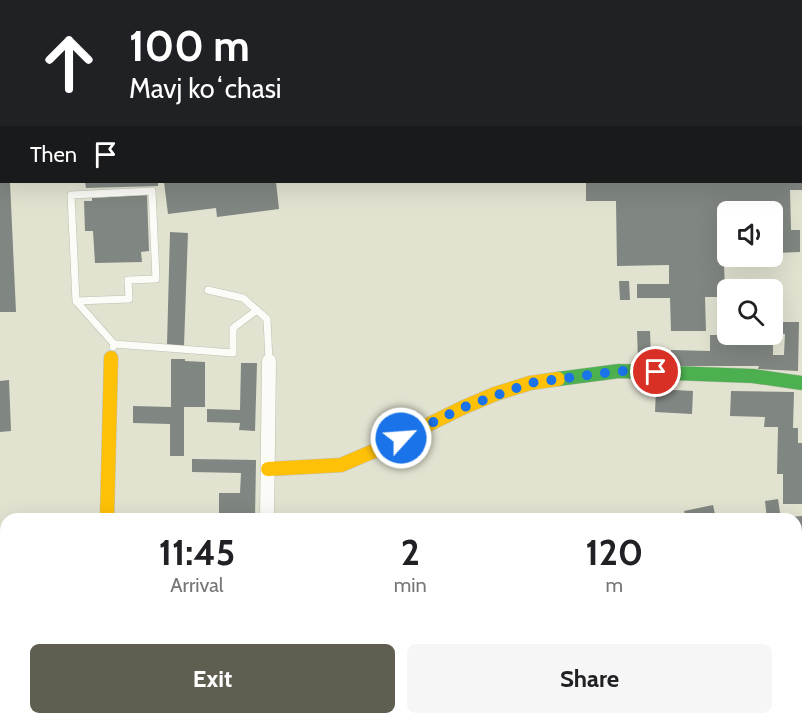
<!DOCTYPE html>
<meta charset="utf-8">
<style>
:root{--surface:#fff;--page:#f6f6f6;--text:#202124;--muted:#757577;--accent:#5f5e51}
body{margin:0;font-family:Cabin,sans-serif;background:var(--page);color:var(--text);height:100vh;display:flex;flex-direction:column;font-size:22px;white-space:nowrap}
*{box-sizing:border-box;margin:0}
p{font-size:20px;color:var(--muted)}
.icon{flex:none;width:33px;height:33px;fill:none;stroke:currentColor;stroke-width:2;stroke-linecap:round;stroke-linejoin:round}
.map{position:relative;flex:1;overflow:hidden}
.details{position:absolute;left:0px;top:513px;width:802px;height:212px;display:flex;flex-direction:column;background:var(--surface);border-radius:18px 18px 0 0;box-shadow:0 6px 24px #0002}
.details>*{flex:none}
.guide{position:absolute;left:0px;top:0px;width:802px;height:183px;box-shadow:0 6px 24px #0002;background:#202124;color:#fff;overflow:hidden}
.controls{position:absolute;left:717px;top:201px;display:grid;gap:12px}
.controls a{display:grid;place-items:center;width:66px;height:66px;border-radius:9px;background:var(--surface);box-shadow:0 6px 24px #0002;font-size:30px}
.pin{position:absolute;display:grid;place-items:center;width:51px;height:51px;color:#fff;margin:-26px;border:3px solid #fff;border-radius:50%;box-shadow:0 2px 6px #0007}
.me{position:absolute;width:66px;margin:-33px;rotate:64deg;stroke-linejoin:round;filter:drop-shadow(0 0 4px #0008)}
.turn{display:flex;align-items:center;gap:21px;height:126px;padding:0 30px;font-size:27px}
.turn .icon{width:78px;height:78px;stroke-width:2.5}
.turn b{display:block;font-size:42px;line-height:51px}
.then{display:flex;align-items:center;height:57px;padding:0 30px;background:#0003;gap:12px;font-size:22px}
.eta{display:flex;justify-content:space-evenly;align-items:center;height:102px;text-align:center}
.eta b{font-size:36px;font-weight:700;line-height:42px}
.primary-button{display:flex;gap:12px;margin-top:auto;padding:12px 30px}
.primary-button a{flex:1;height:69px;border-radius:9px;background:var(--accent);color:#fff;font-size:24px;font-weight:700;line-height:69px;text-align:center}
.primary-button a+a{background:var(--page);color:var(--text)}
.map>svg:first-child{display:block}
.building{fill:#808681}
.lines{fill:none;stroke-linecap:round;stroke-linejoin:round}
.lane-casing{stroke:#bfbfb1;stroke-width:8}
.street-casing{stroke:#bfbfb1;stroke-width:15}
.fast-casing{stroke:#bfbfb1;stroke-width:15}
.slow-casing{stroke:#bfbfb1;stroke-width:15}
.lane{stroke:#fbfbf8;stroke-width:7}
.street{stroke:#fbfbf8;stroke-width:14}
.fast{stroke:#4caf50;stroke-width:14}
.slow{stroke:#ffc107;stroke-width:14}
.route{stroke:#1a73e8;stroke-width:10;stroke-dasharray:0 18}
</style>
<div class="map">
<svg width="802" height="724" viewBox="0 0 802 724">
<rect width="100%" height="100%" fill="#e2e2d1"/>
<g class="building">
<polygon points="0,182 10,182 16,312 0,312"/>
<polygon points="85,182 158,182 158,186 86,188"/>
<polygon points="164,182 276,182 279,209 217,217 216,208 168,214"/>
<polygon points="586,182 802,182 802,190 790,190 791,230 800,230 800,252 776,253 775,206 742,206 742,212 728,212 728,256 743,256 744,264 724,265 725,289 728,289 728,334 773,334 773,355 784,355 785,334 772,333 772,322 799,322 798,371 758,369 759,366 671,366 671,350 710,351 710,335 725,335 725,297 705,297 706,331 671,331 670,298 637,298 637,284 669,284 669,265 617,266 616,201 586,201"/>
<polygon points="147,195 149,251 141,252 142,262 95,263 93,231 85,231 84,201 92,201 92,198"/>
<polygon points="170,232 188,233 184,346 167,345"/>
<polygon points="619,281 629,281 630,300 620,300"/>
<polygon points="637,331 650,331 651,359 638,360"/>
<polygon points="171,359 185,359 185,361 205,362 205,407 184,407 184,456 170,456 170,424 133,423 133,406 171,407"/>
<polygon points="241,363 257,363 255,431 239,430 240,423 207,422 207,409 240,410"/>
<polygon points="9,380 11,431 0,432 0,381"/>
<polygon points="656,389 693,391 692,414 655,412"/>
<polygon points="731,391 794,392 793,428 798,428 798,443 802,443 802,504 783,504 783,474 777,474 778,427 764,427 765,417 730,416"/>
<polygon points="192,459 256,460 255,519 219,519 219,493 240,493 241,473 192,472"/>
<polygon points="778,499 781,519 767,519 765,501"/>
<polygon points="713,505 715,514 709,515 710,519 686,519 684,511"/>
<polygon points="657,515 657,519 633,519 633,517"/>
<polygon points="802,516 802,551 796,551 796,519 790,519 790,517"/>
<polygon points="796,566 802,566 802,626 796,627"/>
<polygon points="0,578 6,578 6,611 4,611 3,592 0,592"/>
<rect x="0" y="637" width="6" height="13"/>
<polygon points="0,714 6,714 6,718 10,718 10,724 0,724"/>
<rect x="171" y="718" width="13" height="6"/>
<polygon points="644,718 664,718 665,724 645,724"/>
</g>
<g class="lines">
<defs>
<g id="lane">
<polyline points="622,0 622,2"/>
<polyline points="95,2 95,0"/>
<polyline points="328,2 331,0"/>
<polyline points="801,132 802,132"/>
<polyline points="208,290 243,298 267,319 269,361"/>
<polyline points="76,301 129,299 128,280 156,279 152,191 71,195 76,301 114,344"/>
<polyline points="113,347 114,344 233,353 233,328 257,310"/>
</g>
<g id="street">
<polyline points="267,519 269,361"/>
<polyline points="796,558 802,557"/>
<polyline points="271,718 272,724"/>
<polyline points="113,724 114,718"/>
</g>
<polyline id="fast" points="558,379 619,371 753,376 802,383"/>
<g id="slow">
<polyline points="268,469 341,465 381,448 462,408 495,394 530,383 558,379"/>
<polyline points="107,519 111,358"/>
</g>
</defs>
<use href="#lane" class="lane-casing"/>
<use href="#street" class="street-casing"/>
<use href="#fast" class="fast-casing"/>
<use href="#slow" class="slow-casing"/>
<use href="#lane" class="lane"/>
<use href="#street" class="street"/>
<use href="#fast" class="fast"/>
<use href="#slow" class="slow"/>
</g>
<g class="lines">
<polyline class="route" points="401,438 462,408 530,383 619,371 656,372"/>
</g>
</svg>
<div class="controls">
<a><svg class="icon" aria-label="sound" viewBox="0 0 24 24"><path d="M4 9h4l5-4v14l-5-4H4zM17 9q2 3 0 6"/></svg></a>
<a><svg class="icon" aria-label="search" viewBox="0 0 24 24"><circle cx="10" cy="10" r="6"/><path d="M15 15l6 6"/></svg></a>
</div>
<div class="pin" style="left:656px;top:372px;background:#d93025"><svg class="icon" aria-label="arrive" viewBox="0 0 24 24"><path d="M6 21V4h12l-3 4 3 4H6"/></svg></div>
<svg class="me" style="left:401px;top:438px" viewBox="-20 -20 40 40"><circle r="17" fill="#1a73e8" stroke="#fff" stroke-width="3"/><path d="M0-11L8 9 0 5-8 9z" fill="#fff"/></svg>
<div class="guide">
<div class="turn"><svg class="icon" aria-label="ahead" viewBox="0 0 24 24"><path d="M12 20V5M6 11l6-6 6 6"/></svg><div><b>100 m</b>Mavj koʻchasi</div></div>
<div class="then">Then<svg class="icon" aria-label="arrive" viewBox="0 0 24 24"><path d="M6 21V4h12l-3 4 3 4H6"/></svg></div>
</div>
<section class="details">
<div class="eta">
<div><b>11:45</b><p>Arrival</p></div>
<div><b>2</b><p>min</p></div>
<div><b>120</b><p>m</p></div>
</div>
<div class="primary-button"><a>Exit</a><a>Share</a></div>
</section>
</div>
